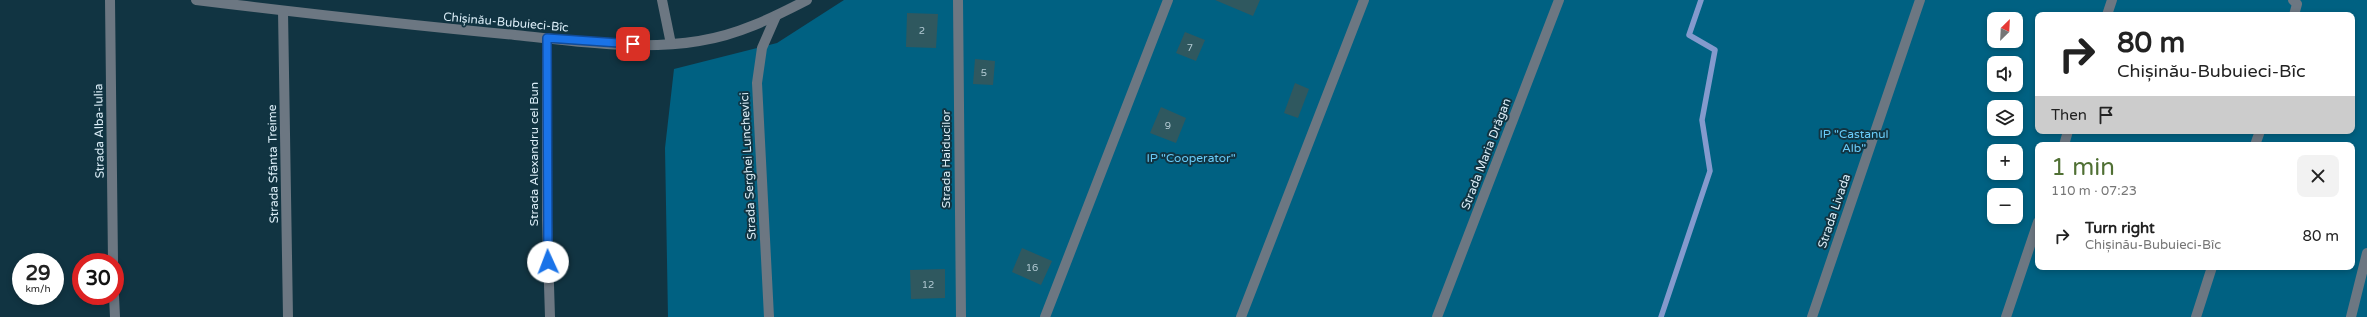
<!DOCTYPE html>
<meta charset="utf-8">
<style>
:root{--surface:#fff;--page:#f2f2f2;--text:#222;--muted:#767676;--accent:#507034}
body{margin:0;font-family:"Varela Round",sans-serif;background:var(--page);color:var(--text);height:100vh;display:flex;flex-direction:column;font-size:15px;white-space:nowrap}
*{box-sizing:border-box;margin:0}
p{font-size:13px;color:var(--muted)}
.icon{flex:none;width:22px;height:22px;fill:none;stroke:currentColor;stroke-width:2;stroke-linecap:round;stroke-linejoin:round}
.map{position:relative;flex:1;overflow:hidden}
.details{position:absolute;left:2035px;top:142px;width:320px;height:128px;display:flex;flex-direction:column;background:var(--surface);border-radius:8px;box-shadow:0 2px 6px #0003}
.details>*{flex:none}
.guide{position:absolute;left:2035px;top:12px;width:320px;height:122px;border-radius:8px;box-shadow:0 2px 6px #0003;background:#fff;color:var(--text);overflow:hidden}
.needle{width:26px;rotate:24deg}
.fabs{position:absolute;left:1987px;top:12px;display:grid;gap:8px}
.fabs a{display:grid;place-items:center;width:36px;height:36px;border-radius:8px;background:var(--surface);box-shadow:0 2px 6px #0003;font-size:20px}
.speed{position:absolute;left:12px;top:253px;display:flex;gap:8px;font-size:20px;font-weight:700;text-align:center}
.speed>*{display:grid;place-content:center;width:52px;height:52px;border-radius:50%;background:var(--surface);box-shadow:0 2px 6px #0003;line-height:1}
.speed small{font-size:10px;font-weight:400}
.speed .limit{border:6px solid #d22;background:#fff;color:#111}
.pin{position:absolute;display:grid;place-items:center;width:34px;height:34px;color:#fff;margin:-17px;border-radius:8px;box-shadow:0 2px 6px #0006}
.me{position:absolute;width:44px;margin:-22px;rotate:358deg;stroke-linejoin:round;filter:drop-shadow(0 0 3px #0008)}
.turn{display:flex;align-items:center;gap:14px;height:84px;padding:0 16px;font-size:18px}
.turn .icon{width:52px;height:52px;stroke-width:2.5}
.turn b{display:block;font-size:28px;line-height:34px}
.then{display:flex;align-items:center;height:38px;padding:0 16px;background:#0003;gap:8px;font-size:15px}
.round{display:grid;place-items:center;flex:none;width:42px;height:42px;border-radius:8px;background:var(--page)}
.overview{display:flex;align-items:center;justify-content:space-between;height:68px;padding:0 16px}
h1{font-size:24px;font-weight:600;line-height:30px;color:var(--accent)}
ul{padding:0;list-style:none}
li{display:flex;align-items:center;gap:12px;height:52px;padding:0 16px}
li div{flex:1}
li b{display:block;font-size:15px}
li em{font-style:normal}
.map>svg:first-child{display:block}
.green{fill:#006182;fill-rule:evenodd}
.lines{fill:none;stroke-linecap:round;stroke-linejoin:round}
.stream{stroke:#849acd;stroke-width:5.5}
.building{fill:#2f585f}
.minor{stroke:#6c7782;stroke-width:10}
.route-casing{stroke:#114b97;stroke-width:10}
.route{stroke:#1a73e8;stroke-width:7}
.labels{text-anchor:middle;stroke-width:4;stroke-linejoin:round;paint-order:stroke}
.number-label{font-size:10px;fill:#b0c8d1}
.street-label{font-size:12px;fill:#dbedf7;stroke:#113442}
.park-label{font-size:12px;fill:#69cbf8;stroke:#113442}
</style>
<div class="map">
<svg width="2367" height="317" viewBox="0 0 2367 317">
<rect width="100%" height="100%" fill="#113442"/>
<path class="green" d="M844,0H2367V317H668L665,148L674,69L777,43ZM2038,15H2352V131H2038ZM1994,19H2016V41H1994ZM1994,63H2016V85H1994ZM1994,107H2016V129H1994ZM2038,145H2352V267H2038ZM1994,151H2016V173H1994ZM1994,195H2016V217H1994Z"/>
<g class="lines">
<polyline class="stream" points="1661,317 1710,171 1702,120 1715,50 1689,35 1701,0"/>
</g>
<g class="building">
<polygon points="1215,0 1260,0 1253,16"/>
<polygon points="907,13 938,14 936,48 906,47"/>
<polygon points="1185,32 1205,40 1196,61 1176,53"/>
<polygon points="975,59 995,61 993,85 973,84"/>
<polygon points="1295,83 1309,89 1298,118 1284,113"/>
<polygon points="1161,107 1186,118 1176,143 1150,133"/>
<polygon points="1022,248 1052,261 1041,285 1012,272"/>
<polygon points="945,269 945,298 911,299 910,270"/>
</g>
<g class="lines">
<g class="minor">
<polyline points="110,0 113,262"/>
<path d="M196,0C302,13 409,25 515,35C575,41 639,51 699,41C738,35 772,18 807,0"/>
<polyline points="662,0 671,44"/>
<polyline points="958,0 961,317"/>
<polyline points="2293,0 2297,4 2294,15"/>
<polyline points="283,11 288,317"/>
<polyline points="2107,15 2112,0"/>
<polyline points="547,38 547,220 550,317"/>
<polyline points="2064,145 2068,131"/>
<polyline points="2255,145 2260,131"/>
<polyline points="114,296 115,317"/>
<polyline points="769,317 757,83 762,48 776,16"/>
<polyline points="1045,317 1168,0"/>
<polyline points="1241,317 1364,0"/>
<polyline points="1437,317 1559,0"/>
<polyline points="1812,317 1920,0"/>
<polyline points="2006,317 2038,222"/>
<polyline points="2196,317 2212,267"/>
<polyline points="2351,317 2367,253"/>
</g>
</g>
<g class="lines">
<defs>
<polyline id="route" points="548,262 547,38 633,44"/>
</defs>
<use href="#route" class="route-casing"/>
<use href="#route" class="route"/>
</g>
<g class="labels">
<g class="number-label">
<text x="922" y="34">2</text>
<text x="1190" y="51">7</text>
<text x="984" y="76">5</text>
<text x="1168" y="129">9</text>
<text x="1032" y="271">16</text>
<text x="928" y="288">12</text>
</g>
<g class="street-label">
<text transform="translate(506 22) rotate(5)" y="4">Chișinău-Bubuieci-Bîc</text>
<text transform="translate(99 131) rotate(-91)" y="4">Strada Alba-Iulia</text>
<text transform="translate(534 154) rotate(-90)" y="4">Strada Alexandru cel Bun</text>
<text transform="translate(1486 154) rotate(-69)" y="4">Strada Maria Drăgan</text>
<text transform="translate(946 159) rotate(-90)" y="4">Strada Haiducilor</text>
<text transform="translate(273 164) rotate(-91)" y="4">Strada Sfânta Treime</text>
<text transform="translate(748 166) rotate(-93)" y="4">Strada Serghei Lunchevici</text>
<text transform="translate(1834 211) rotate(-71)" y="4">Strada Livada</text>
</g>
<g class="park-label">
<text x="1854" y="138">IP "Castanul<tspan x="1854" dy="14">Alb"</tspan></text>
<text x="1191" y="162">IP "Cooperator"</text>
</g>
</g>
</svg>
<div class="fabs">
<a><svg class="needle" viewBox="-14 -14 28 28"><path d="M0-13l5 13h-10z" fill="#e53935"/><path d="M0 13l5-13h-10z" fill="#767676"/></svg></a>
<a><svg class="icon" aria-label="sound" viewBox="0 0 24 24"><path d="M4 9h4l5-4v14l-5-4H4zM17 9q2 3 0 6"/></svg></a>
<a><svg class="icon" aria-label="layers" viewBox="0 0 24 24"><path d="M12 4l9 5-9 5-9-5zM3 14l9 5 9-5"/></svg></a>
<a>+</a>
<a>−</a>
</div>
<div class="speed"><div>29<small>km/h</small></div><div class="limit">30</div></div>
<div class="pin" style="left:633px;top:44px;background:#d93025"><svg class="icon" aria-label="arrive" viewBox="0 0 24 24"><path d="M6 21V4h12l-3 4 3 4H6"/></svg></div>
<svg class="me" style="left:548px;top:262px" viewBox="-20 -20 40 40"><circle r="19" fill="#fff"/><path d="M0-13L10 11 0 6-10 11z" fill="#1a73e8"/></svg>
<div class="guide">
<div class="turn"><svg class="icon" aria-label="right" viewBox="0 0 24 24"><path d="M7 20v-9h11M14 6l5 5-5 5"/></svg><div><b>80 m</b>Chișinău-Bubuieci-Bîc</div></div>
<div class="then">Then<svg class="icon" aria-label="arrive" viewBox="0 0 24 24"><path d="M6 21V4h12l-3 4 3 4H6"/></svg></div>
</div>
<section class="details">
<div class="overview"><div><h1>1 min</h1><p>110 m · 07:23</p></div><a class="round"><svg class="icon" aria-label="close" viewBox="0 0 24 24"><path d="M6 6l12 12M18 6L6 18"/></svg></a></div>
<ul>
<li><svg class="icon" aria-label="right" viewBox="0 0 24 24"><path d="M7 20v-9h11M14 6l5 5-5 5"/></svg><div><b>Turn right</b><p>Chișinău-Bubuieci-Bîc</p></div><em>80 m</em></li>
</ul>
</section>
</div>
